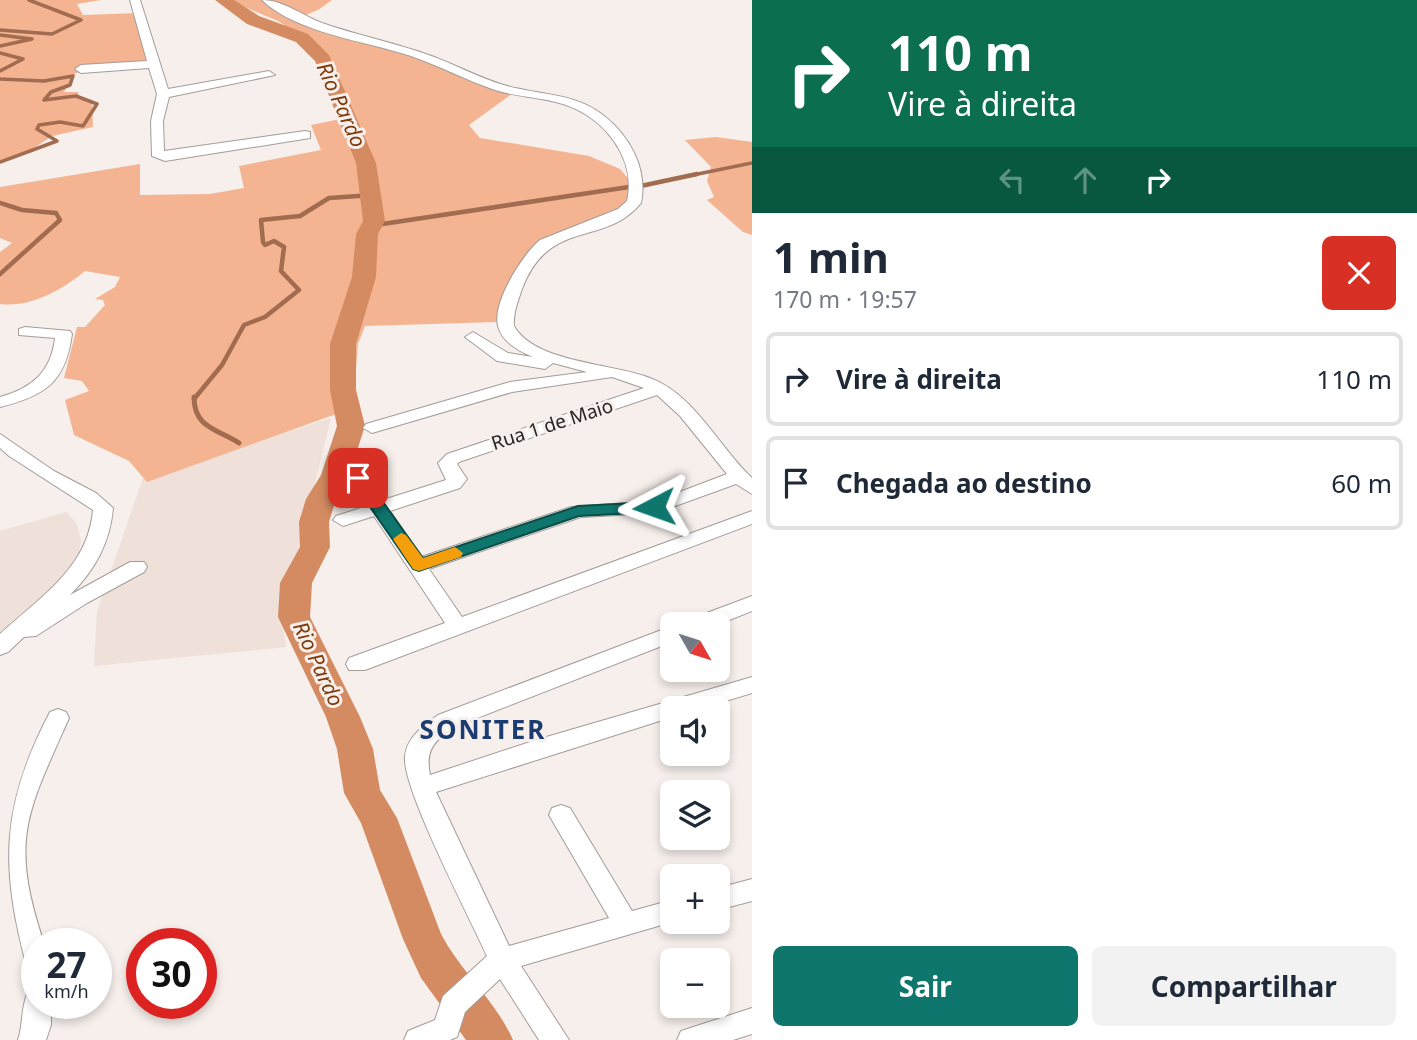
<!DOCTYPE html>
<html lang="pt">
<meta charset="utf-8">
<style>
:root{--surface:#fff;--page:#f2f2f3;--text:#1f2937;--muted:#747a83;--line:#e0e1e3;--accent:#0f766e}
body{margin:0;font-family:"Noto Sans",sans-serif;background:var(--page);color:var(--text);height:100vh;display:flex;flex-direction:column;font-size:26px;white-space:nowrap}
*{box-sizing:border-box;margin:0}
p{font-size:23px;color:var(--muted)}
.icon{flex:none;width:38px;height:38px;fill:none;stroke:currentColor;stroke-width:2;stroke-linecap:round;stroke-linejoin:round}
.map{position:relative;flex:1;overflow:hidden}
.sheet{display:flex;flex-direction:column;background:var(--surface);width:665px}
.sheet>*{flex:none}
.guide{background:#0b6e4f;color:#fff;overflow:hidden}
.needle{width:46px;rotate:129deg}
.fabs{position:absolute;left:660px;top:612px;display:grid;gap:14px}
.fabs a{display:grid;place-items:center;width:70px;height:70px;border-radius:10px;background:var(--surface);box-shadow:0 4px 10px #0003;font-size:35px}
.speed{position:absolute;left:21px;top:928px;display:flex;gap:14px;font-size:35px;font-weight:700;text-align:center}
.speed>*{display:grid;place-content:center;width:91px;height:91px;border-radius:50%;background:var(--surface);box-shadow:0 4px 10px #0003;line-height:1}
.speed small{font-size:18px;font-weight:400}
.speed .limit{border:10px solid #d22;background:#fff;color:#111}
.pin{position:absolute;display:grid;place-items:center;width:60px;height:60px;color:#fff;margin:-30px;border-radius:14px;box-shadow:0 4px 10px #0006}
.me{position:absolute;width:77px;margin:-38px;rotate:266deg;stroke-linejoin:round;filter:drop-shadow(0 0 5px #0008)}
.turn{display:flex;align-items:center;gap:24px;height:147px;padding:0 21px;font-size:32px}
.turn .icon{width:91px;height:91px;stroke-width:2.5}
.turn b{display:block;font-size:49px;line-height:60px}
.lanes{display:flex;align-items:center;height:66px;padding:0 21px;background:#0003;justify-content:center;gap:35px;direction:ltr}
.lanes .off{opacity:.35}
.round{display:grid;place-items:center;flex:none;width:74px;height:74px;border-radius:10px;background:var(--page)}
.headline{display:flex;align-items:center;justify-content:space-between;height:119px;padding:0 21px}
h1{font-size:42px;font-weight:700;line-height:52px}
.primary-button{display:flex;gap:14px;margin-top:auto;padding:14px 21px}
.primary-button a{flex:1;height:80px;border-radius:10px;background:var(--accent);color:#fff;font-size:28px;font-weight:700;line-height:80px;text-align:center}
.primary-button a+a{background:var(--page);color:var(--text)}
ul{padding:0;list-style:none}
li{display:flex;align-items:center;gap:21px;height:94px;margin:0 14px 10px;padding:0 7px;border:4px solid var(--line);border-radius:10px}
li div{flex:1}
li b{display:block;font-size:26px}
li em{font-style:normal}
main{display:flex;flex:1;min-height:0}
.map>svg:first-child{display:block}
.built{fill:#efe0d9}
.green{fill:#f4b491}
.lines{fill:none;stroke-linecap:round;stroke-linejoin:round}
.stream-far2{stroke:#a16c4f;stroke-width:3.5}
.stream-far1{stroke:#a16c4f;stroke-width:4.5}
.stream{stroke:#a16c4f;stroke-width:5}
.river{fill:#d58b61;fill-rule:evenodd}
.minor-casing{stroke:#a39c99;stroke-width:2}
.minor{fill:#fff;fill-rule:evenodd}
.route{fill:#0f766e;stroke:#0a4d48;stroke-width:2}
.slow{fill:#f59e0b}
.labels{text-anchor:middle;stroke-width:6;stroke-linejoin:round;paint-order:stroke}
.street-label{font-size:19px;fill:#282524;stroke:#f6efeb}
.water-label{font-size:21px;font-style:italic;fill:#7f3a0a;stroke:#f6efeb}
.district-label{font-size:26px;font-weight:bold;letter-spacing:2px;fill:#1a3c71;stroke:#f6efeb}
</style>
<main>
<div class="map">
<svg width="752" height="1040" viewBox="0 0 752 1040">
<rect width="100%" height="100%" fill="#f6efeb"/>
<g class="built">
<polygon points="331,418 282,619 286,647 94,666 97,611 143,478"/>
<polygon points="66,512 77,524 81,541 78,559 62,584 0,639 0,531"/>
</g>
<g class="green">
<polygon points="0,0 101,0 77,4 83,15 140,13 156,65 76,73 64,92 78,92 79,99 92,100 93,127 52,136 31,150 0,161"/>
<path d="M228,0H332L318,10L298,18L421,56L513,93L469,125L480,138L589,156L620,169L638,190L618,209L541,242L518,265L496,322L365,326L358,344L353,408L147,482L129,461L74,435L65,400L89,391L82,381L64,378L77,327H85L105,305L103,300L95,299L115,287L120,277L85,271C62,290 30,308 0,304V252L12,243L0,238V187L140,164V195L210,194L244,188L239,166L321,150L311,125L350,117L334,93L325,64L303,37L278,21Z"/>
<polygon points="716,137 752,142 752,235 743,232 707,200 714,197 707,181 711,167 685,140"/>
</g>
<g class="lines">
<g class="stream-far2">
<polyline points="0,30 52,34 81,20 29,0"/>
<polyline points="0,35 32,39 0,46"/>
<polyline points="0,53 23,59 0,71"/>
<polyline points="0,79 44,81 73,76 70,85 51,92 44,100 76,96 97,104 83,126 60,122 39,125 37,129 57,141 0,162"/>
<polyline points="688,176 752,163"/>
</g>
<g class="stream-far1">
<polyline points="636,187 697,174"/>
<polyline points="0,203 22,210 56,213 60,220 0,274"/>
<polyline points="369,226 629,187"/>
<polyline points="194,399 222,365 244,325 265,317 299,290 281,271 284,247 274,241 265,245 263,242 261,220 300,216 329,198 373,195"/>
</g>
<path class="stream" d="M194,397C194,428 217,429 239,443"/>
<path class="river" d="M215,0H234L259,16L308,34L329,55L376,163L385,221L378,234L376,277L356,344V390L365,426L349,475L336,499L329,522L330,547L312,583L310,617L360,717L373,749L380,790L397,818L441,934C461,972 496,1001 513,1040H466L421,978L403,939L361,823L344,793L337,749L326,717L278,617L280,583L300,547L299,522L306,499L321,475L337,426L330,390V344L352,277L356,234L363,221L356,163L315,61L296,42L247,24Z"/>
<defs>
<g id="minor">
<polygon points="130,0 140,0 168,89 269,71 275,75 169,97 163,121 164,151 305,131 310,132 310,138 165,161 152,156 151,121 157,94 149,68 81,73 75,69 81,65 147,61"/>
<path d="M262,0C284,0 304,17 325,24C357,35 391,42 423,53C451,62 478,78 507,86C540,95 575,93 603,115C630,136 648,169 641,203C604,248 549,217 522,289C518,301 513,313 514,326C535,363 612,363 650,378C695,395 718,446 752,478V494L736,484L656,513L581,517L429,569L462,617L752,511V524L365,670H349L346,664L349,658L445,623L374,516L343,526L333,520L336,516L367,506L349,478L351,474H365L383,500L446,480L438,463L447,454L644,388L612,377L512,392L372,433L363,428L366,424L510,382L587,372L553,363L545,369L497,361L465,337L473,332L508,353L533,357C518,351 502,342 498,326C492,302 523,254 540,240L618,209L627,201C637,158 604,117 563,104C541,97 517,97 495,90C466,80 440,66 411,56C366,41 296,33 262,0ZM657,395L680,416L727,474L656,501L571,507L421,557L390,511L460,488L467,479L457,464L459,462Z"/>
<path d="M25,327L70,331L72,334C66,382 45,396 0,407V397C32,388 51,372 55,338L19,335V329Z"/>
<path d="M0,434L54,471L96,493L113,508C110,543 95,570 70,595L130,562H144L147,567L144,572L87,603L36,636L24,637L8,652L0,655V634C40,597 88,568 93,510L9,456L0,448Z"/>
<polygon points="752,596 752,611 717,625 685,625 688,620"/>
<path d="M672,626V642L454,727C434,741 425,750 430,775L536,740L752,677V693L700,709H672V717L436,792L509,946L609,918L549,815L552,808L561,805L570,808L632,911L672,900V922L521,966L569,1040H539L500,979L465,1012L457,1037L450,1040H404L408,1031L435,1020L443,996L487,956C471,920 401,787 405,756C407,737 424,725 438,715Z"/>
<path d="M58,709L66,712L69,718C27,813 9,839 44,943H37V975L28,971C0,869 0,807 50,712Z"/>
<polygon points="752,879 752,901 718,910 718,888"/>
<path d="M37,990V1003H51V1025L46,1040H18C23,1025 21,1009 27,994Z"/>
<polygon points="752,1008 752,1034 733,1040 677,1040 681,1031"/>
</g>
</defs>
<use href="#minor" class="minor-casing"/>
<use href="#minor" class="minor"/>
</g>
<polygon class="route" points="358,473 363,474 423,558 578,506 654,502 662,507 654,512 579,516 419,571 413,569 350,478"/>
<polygon class="slow" points="401,533 406,535 423,558 455,547 463,553 461,557 419,571 413,569 393,539"/>
<g class="labels">
<g class="street-label">
<text transform="translate(552 424) rotate(-18)" y="7">Rua 1 de Maio</text>
</g>
<g class="water-label">
<text transform="translate(341 105) rotate(66)" y="7">Rio Pardo</text>
<text transform="translate(318 664) rotate(65)" y="7">Rio Pardo</text>
</g>
<g class="district-label">
<text x="483" y="739">SONITER</text>
</g>
</g>
</svg>
<div class="fabs">
<a><svg class="needle" viewBox="-14 -14 28 28"><path d="M0-13l5 13h-10z" fill="#e53935"/><path d="M0 13l5-13h-10z" fill="#747a83"/></svg></a>
<a><svg class="icon" aria-label="sound" viewBox="0 0 24 24"><path d="M4 9h4l5-4v14l-5-4H4zM17 9q2 3 0 6"/></svg></a>
<a><svg class="icon" aria-label="layers" viewBox="0 0 24 24"><path d="M12 4l9 5-9 5-9-5zM3 14l9 5 9-5"/></svg></a>
<a>+</a>
<a>−</a>
</div>
<div class="speed"><div>27<small>km/h</small></div><div class="limit">30</div></div>
<div class="pin" style="left:358px;top:478px;background:#d93025"><svg class="icon" aria-label="arrive" viewBox="0 0 24 24"><path d="M6 21V4h12l-3 4 3 4H6"/></svg></div>
<svg class="me" style="left:654px;top:507px" viewBox="-20 -20 40 40"><path d="M0-17L14 15 0 8-14 15z" fill="#0f766e" stroke="#fff" stroke-width="4"/></svg>
</div>
<section class="sheet">
<div class="guide">
<div class="turn"><svg class="icon" aria-label="right" viewBox="0 0 24 24"><path d="M7 20v-9h11M14 6l5 5-5 5"/></svg><div><b>110 m</b>Vire à direita</div></div>
<div class="lanes"><svg class="icon off" aria-label="left" viewBox="0 0 24 24"><path d="M17 20v-9H6M10 6l-5 5 5 5"/></svg><svg class="icon off" aria-label="ahead" viewBox="0 0 24 24"><path d="M12 20V5M6 11l6-6 6 6"/></svg><svg class="icon" aria-label="right" viewBox="0 0 24 24"><path d="M7 20v-9h11M14 6l5 5-5 5"/></svg></div>
</div>
<div class="headline"><div><h1>1 min</h1><p>170 m · 19:57</p></div><a class="round" style="background:#d93025;color:#fff"><svg class="icon" aria-label="close" viewBox="0 0 24 24"><path d="M6 6l12 12M18 6L6 18"/></svg></a></div>
<ul>
<li><svg class="icon" aria-label="right" viewBox="0 0 24 24"><path d="M7 20v-9h11M14 6l5 5-5 5"/></svg><div><b>Vire à direita</b></div><em>110 m</em></li>
<li><svg class="icon" aria-label="arrive" viewBox="0 0 24 24"><path d="M6 21V4h12l-3 4 3 4H6"/></svg><div><b>Chegada ao destino</b></div><em>60 m</em></li>
</ul>
<div class="primary-button"><a>Sair</a><a>Compartilhar</a></div>
</section>
</main>
